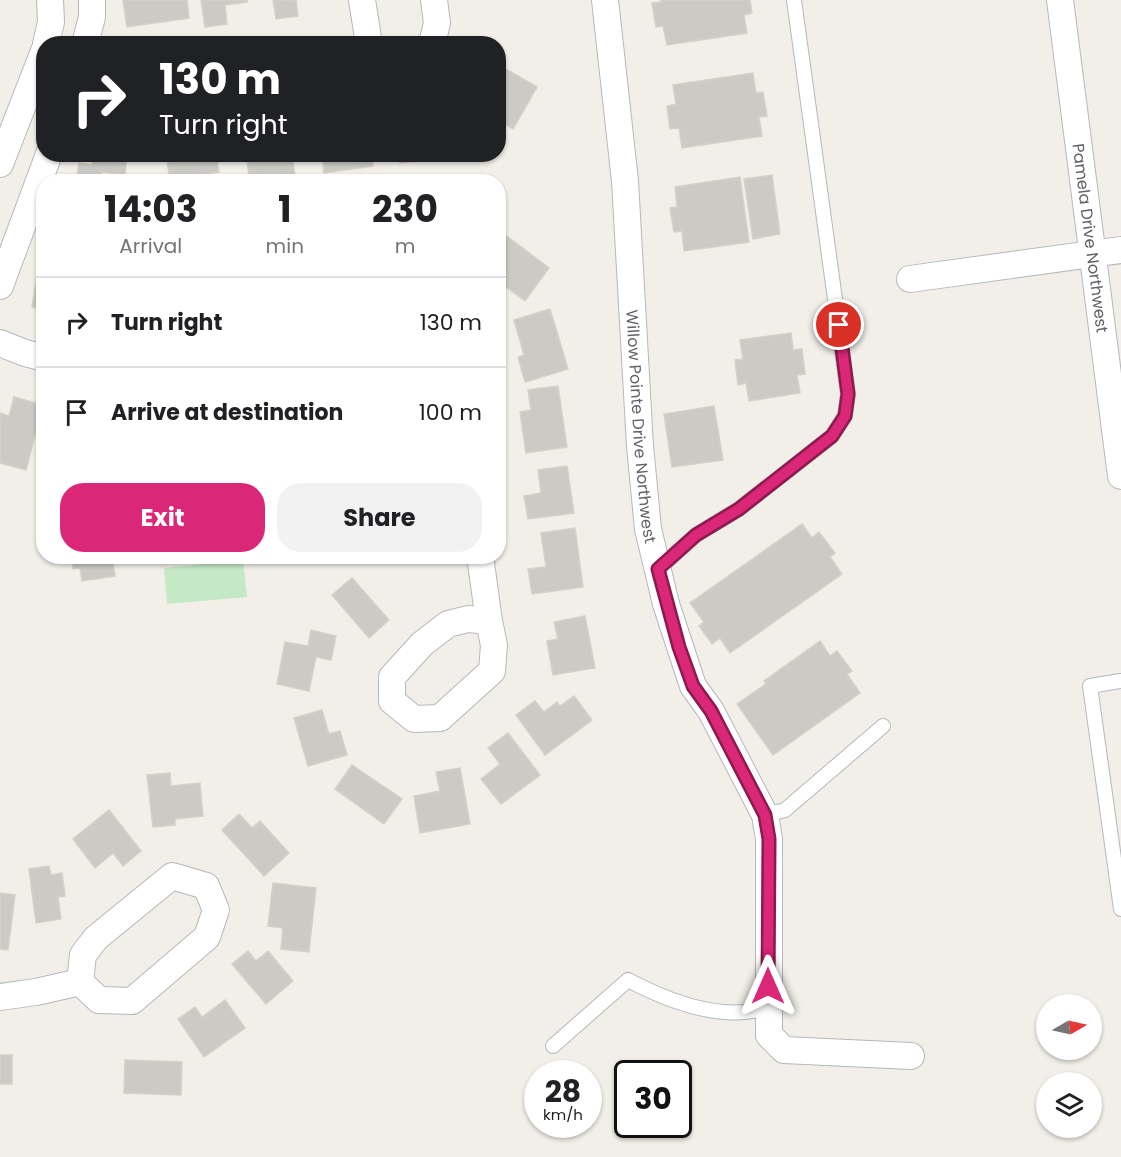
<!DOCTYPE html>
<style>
:root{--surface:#fff;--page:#f2f2f2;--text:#202124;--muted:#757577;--line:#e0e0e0;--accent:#db2777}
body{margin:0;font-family:Poppins,sans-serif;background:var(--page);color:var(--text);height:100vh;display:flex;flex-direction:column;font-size:22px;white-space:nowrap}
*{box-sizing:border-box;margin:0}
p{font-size:20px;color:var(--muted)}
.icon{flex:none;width:33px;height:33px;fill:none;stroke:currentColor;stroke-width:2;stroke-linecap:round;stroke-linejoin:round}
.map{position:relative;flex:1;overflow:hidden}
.details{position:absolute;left:36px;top:174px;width:470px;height:390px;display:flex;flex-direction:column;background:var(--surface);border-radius:24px;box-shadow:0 2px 4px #0004}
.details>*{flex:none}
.top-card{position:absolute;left:36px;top:36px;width:470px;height:126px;border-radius:24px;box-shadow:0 2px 4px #0004;background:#202124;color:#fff;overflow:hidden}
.needle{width:39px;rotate:81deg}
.buttons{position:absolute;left:1036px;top:994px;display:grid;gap:12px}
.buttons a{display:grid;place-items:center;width:66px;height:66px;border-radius:50%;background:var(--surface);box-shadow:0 2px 4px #0004;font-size:30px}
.speed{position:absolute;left:524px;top:1060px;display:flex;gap:12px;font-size:30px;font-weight:700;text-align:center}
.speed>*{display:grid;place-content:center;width:78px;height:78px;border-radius:50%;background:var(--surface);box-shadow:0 2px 4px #0004;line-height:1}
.speed small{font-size:15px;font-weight:400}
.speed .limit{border:3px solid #111;border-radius:9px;background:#fff;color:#111}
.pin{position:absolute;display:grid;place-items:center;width:51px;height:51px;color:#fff;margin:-26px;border:3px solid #fff;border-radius:50%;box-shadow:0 2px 6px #0007}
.me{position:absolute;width:66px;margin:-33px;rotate:0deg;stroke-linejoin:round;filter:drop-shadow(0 0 4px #0008)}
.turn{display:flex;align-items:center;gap:21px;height:126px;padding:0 24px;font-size:27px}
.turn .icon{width:78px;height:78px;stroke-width:2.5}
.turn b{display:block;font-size:42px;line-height:51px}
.eta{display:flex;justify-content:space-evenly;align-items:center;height:102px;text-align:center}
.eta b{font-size:36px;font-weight:700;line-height:42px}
.button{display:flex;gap:12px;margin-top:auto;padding:12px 24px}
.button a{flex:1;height:69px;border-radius:24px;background:var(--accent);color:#fff;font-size:24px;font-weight:700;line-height:69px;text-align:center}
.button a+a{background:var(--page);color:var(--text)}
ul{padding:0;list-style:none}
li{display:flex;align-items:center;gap:18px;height:90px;padding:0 24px;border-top:2px solid var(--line)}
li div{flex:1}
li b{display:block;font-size:22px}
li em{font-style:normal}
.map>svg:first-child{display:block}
.pitch{fill:#c5e8c5}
.building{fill:#cccac5;stroke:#d6d1c6;stroke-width:1.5}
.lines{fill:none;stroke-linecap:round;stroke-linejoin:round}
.service-casing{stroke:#b5b8bc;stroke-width:16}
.minor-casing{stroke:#b5b8bc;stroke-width:28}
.service{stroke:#fff;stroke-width:14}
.minor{stroke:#fff;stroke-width:26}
.route-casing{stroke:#8e194d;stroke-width:15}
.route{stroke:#db2777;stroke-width:10}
.labels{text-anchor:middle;stroke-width:6;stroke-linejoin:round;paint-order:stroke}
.street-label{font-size:16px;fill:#5f6368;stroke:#fff}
</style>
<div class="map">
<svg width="1121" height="1157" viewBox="0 0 1121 1157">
<rect width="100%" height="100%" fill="#f1efe8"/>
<polygon class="pitch" points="243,560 247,597 167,604 164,568"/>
<g class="building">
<polygon points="123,0 187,0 189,18 127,27"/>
<polygon points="201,0 247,0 247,2 225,5 227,24 205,27"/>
<polygon points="273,0 296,0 298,16 276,19"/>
<polygon points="661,0 750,0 752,13 744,15 747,33 667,45 663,26 656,27 652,3 661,2"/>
<polygon points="499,65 537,87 513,129 498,120"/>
<polygon points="753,73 756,93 763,92 767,116 759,117 762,136 682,148 679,128 670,129 667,106 676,104 673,85"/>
<polygon points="93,154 127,154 125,175 102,172 101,182 76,182 79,163 92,165"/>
<polygon points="166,154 216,154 219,172 170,179"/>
<polygon points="246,154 292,154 295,177 250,182"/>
<polygon points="322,154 371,154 373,166 324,173"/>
<polygon points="399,154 450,154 450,156 400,163"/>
<polygon points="772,175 780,234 753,239 744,179"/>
<polygon points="740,177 749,242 684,251 682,231 674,232 670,208 677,207 675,187"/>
<polygon points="500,231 549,268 525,301 498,281 498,234"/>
<polygon points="37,276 44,277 44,309 32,307"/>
<polygon points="550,309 568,369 525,382 518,357 524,355 514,320"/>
<polygon points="791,333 793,350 802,349 805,374 797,375 800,393 749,401 746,383 738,385 735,360 743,359 740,340"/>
<polygon points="558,386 567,447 526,453 520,412 531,410 528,390"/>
<polygon points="14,397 43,405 26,470 0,463 0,413 9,416"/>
<polygon points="714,406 723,460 672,467 664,414"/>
<polygon points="567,466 574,513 528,519 524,496 541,493 538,470"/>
<polygon points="802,524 812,538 819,532 835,553 830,557 842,574 730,653 720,638 712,644 699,626 704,622 690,603"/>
<polygon points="575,528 583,587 532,594 528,569 546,567 541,533"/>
<polygon points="72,556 112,556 115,576 82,581 80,568 73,569"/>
<polygon points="352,578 389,620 369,638 332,595"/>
<polygon points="585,616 595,668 553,675 547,641 558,639 554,622"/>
<polygon points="311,630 336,636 331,660 316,657 309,691 277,684 285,642 308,646"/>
<polygon points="820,641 830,656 837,651 852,671 847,674 860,693 773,755 737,704 766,684 764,681"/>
<polygon points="574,696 592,720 545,755 516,715 535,701 544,712 557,702 560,706"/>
<polygon points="322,710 329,734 340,731 347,755 308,766 294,718"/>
<polygon points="508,733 540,775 501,804 481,779 500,764 488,748"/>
<polygon points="352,765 402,799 384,824 335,789"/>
<polygon points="460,768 470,824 420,833 414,796 440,791 436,772"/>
<polygon points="170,773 171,786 200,783 203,816 175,819 175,825 153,827 147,775"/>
<polygon points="109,810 141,851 123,866 113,853 95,868 73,839"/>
<polygon points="239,814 252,828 260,821 289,853 264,876 222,830"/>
<polygon points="49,866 51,875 62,873 65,896 58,897 61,919 36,923 29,869"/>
<polygon points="273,883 316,888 309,952 281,949 283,928 268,926"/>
<polygon points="0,893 15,895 8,950 0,949"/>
<polygon points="248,951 256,961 268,951 293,981 266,1004 232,964"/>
<polygon points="225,1000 245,1028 204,1057 178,1019 195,1007 202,1017"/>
<rect x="0" y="1055" width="12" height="29"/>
<polygon points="125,1060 182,1062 181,1095 124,1093"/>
</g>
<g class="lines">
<defs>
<g id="service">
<polyline points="658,569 696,535 739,509 832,436 845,416 848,394 794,0"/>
<polyline points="1121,681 1090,686 1121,909"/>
<polyline points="765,815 785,810 883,726"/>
<path d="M553,1046L628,980C668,1001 723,1023 768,1007"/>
</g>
<g id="minor">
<polyline points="362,0 369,44"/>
<path id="s1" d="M605,0L625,181L640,446L648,529L666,604L693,686L711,711L765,815L769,839V1035L784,1050L911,1056"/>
<path id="s2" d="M1060,0L1121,476"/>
<polyline points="46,44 51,22 50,0"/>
<polyline points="85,44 92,17 92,0"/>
<polyline points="432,44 437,23 434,0"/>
<polyline points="0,164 44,51"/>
<polyline points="910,279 1121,250"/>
<polyline points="0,286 49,154"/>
<polyline points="0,343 25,353 44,358"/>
<polyline points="480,556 489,621"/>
<polygon points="468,619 489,621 494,645 492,671 440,718 414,719 392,701 392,677 422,644 448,624"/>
<polygon points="172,876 206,886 216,910 207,937 132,1001 99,1000 80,982 83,955 96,938"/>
<polyline points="0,997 36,992 80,982"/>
</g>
</defs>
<use href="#service" class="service-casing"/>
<use href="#minor" class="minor-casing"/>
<use href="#service" class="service"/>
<use href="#minor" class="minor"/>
</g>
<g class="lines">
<defs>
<polyline id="route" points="768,986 769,839 765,815 711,711 693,686 679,647 658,569 696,535 739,509 832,436 845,416 848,394 839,325"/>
</defs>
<use href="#route" class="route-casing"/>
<use href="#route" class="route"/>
</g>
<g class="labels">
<g class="street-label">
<text dy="6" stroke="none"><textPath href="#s2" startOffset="240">Pamela Drive Northwest</textPath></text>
<text dy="6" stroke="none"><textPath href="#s1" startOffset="428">Willow Pointe Drive Northwest</textPath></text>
</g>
</g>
</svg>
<div class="buttons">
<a><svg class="needle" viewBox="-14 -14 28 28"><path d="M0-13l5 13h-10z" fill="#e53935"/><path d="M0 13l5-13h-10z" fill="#757577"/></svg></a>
<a><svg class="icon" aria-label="layers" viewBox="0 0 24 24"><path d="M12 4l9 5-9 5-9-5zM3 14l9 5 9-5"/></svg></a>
</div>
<div class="speed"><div>28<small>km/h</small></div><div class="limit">30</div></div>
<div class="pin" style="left:839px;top:325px;background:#d93025"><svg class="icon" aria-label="arrive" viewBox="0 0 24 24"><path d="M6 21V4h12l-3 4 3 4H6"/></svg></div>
<svg class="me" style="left:768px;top:986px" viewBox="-20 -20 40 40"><path d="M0-17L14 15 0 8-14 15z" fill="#db2777" stroke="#fff" stroke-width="4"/></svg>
<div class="top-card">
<div class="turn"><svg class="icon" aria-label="right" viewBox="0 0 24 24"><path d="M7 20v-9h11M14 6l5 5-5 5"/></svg><div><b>130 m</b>Turn right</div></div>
</div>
<section class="details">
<div class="eta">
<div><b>14:03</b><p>Arrival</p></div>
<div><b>1</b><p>min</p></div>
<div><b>230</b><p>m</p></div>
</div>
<ul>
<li><svg class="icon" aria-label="right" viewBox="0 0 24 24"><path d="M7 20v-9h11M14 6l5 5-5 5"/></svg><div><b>Turn right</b></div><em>130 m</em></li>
<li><svg class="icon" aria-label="arrive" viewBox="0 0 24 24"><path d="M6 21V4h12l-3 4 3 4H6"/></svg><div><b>Arrive at destination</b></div><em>100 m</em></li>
</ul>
<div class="button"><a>Exit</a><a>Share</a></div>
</section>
</div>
